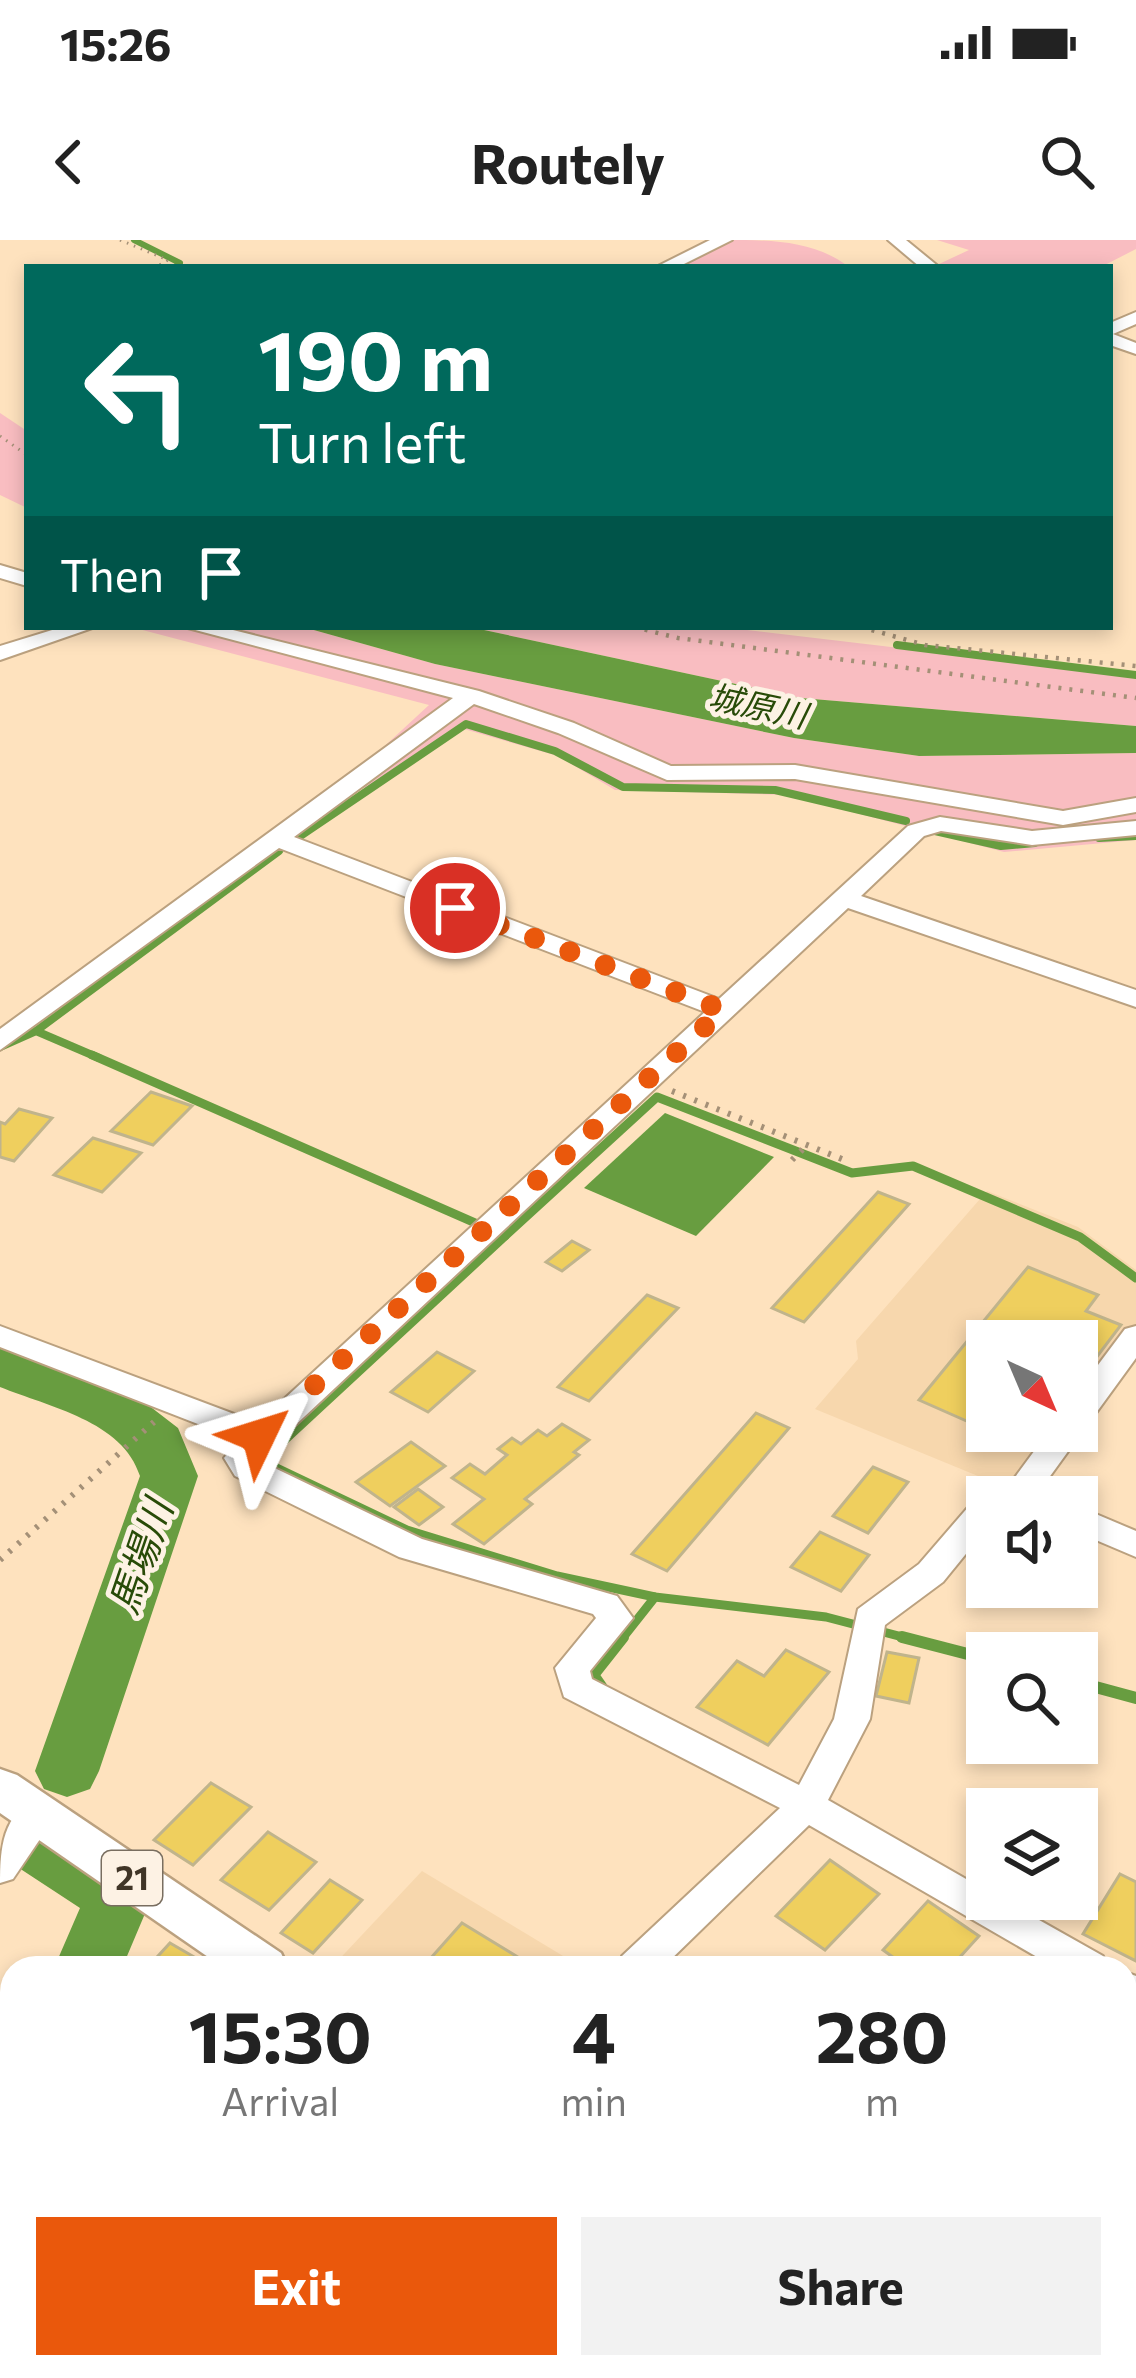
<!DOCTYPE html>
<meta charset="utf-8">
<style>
:root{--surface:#fff;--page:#f2f2f2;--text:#222;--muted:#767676;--accent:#ea580c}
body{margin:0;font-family:Commissioner,"Noto Sans JP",sans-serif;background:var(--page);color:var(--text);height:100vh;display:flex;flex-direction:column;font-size:45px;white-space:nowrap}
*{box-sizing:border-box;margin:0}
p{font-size:39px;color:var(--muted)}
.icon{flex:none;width:66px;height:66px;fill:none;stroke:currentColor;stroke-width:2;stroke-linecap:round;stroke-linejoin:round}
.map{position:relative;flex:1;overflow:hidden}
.panel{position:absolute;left:0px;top:1716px;width:1137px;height:423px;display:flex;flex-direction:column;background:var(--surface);border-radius:36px 36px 0 0;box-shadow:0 6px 18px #0003}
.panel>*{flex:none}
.banner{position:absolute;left:24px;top:24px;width:1089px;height:366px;border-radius:0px;box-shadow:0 6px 18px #0003;background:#00695c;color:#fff;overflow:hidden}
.needle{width:78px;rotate:136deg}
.tools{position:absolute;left:966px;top:1080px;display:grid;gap:24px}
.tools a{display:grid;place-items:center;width:132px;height:132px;border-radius:0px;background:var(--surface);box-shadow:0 6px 18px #0003;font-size:60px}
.pin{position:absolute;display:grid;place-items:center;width:102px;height:102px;color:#fff;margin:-51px;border:6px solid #fff;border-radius:50%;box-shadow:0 3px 12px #0007}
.me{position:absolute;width:132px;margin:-66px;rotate:49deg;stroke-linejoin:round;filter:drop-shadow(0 0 9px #0008)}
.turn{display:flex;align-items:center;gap:42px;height:252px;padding:0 36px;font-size:54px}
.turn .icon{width:156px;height:156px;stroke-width:2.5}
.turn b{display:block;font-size:84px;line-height:102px}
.then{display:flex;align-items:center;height:114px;padding:0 36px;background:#0003;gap:24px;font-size:45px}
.eta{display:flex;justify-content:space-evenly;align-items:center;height:204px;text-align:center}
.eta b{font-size:72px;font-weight:700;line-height:84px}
.button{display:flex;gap:24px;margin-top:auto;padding:24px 36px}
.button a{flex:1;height:138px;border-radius:0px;background:var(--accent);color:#fff;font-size:48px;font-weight:700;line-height:138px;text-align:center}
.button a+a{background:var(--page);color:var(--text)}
.status{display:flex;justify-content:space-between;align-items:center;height:84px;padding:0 60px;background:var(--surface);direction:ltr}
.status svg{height:33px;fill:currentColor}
header{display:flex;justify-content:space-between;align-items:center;height:156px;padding:0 36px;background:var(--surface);font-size:54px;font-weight:700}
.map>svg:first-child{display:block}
.built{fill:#f7d7ad;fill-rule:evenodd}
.green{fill:#f9bdc1}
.water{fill:#689d40}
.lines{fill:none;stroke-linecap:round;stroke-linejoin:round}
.stream-far3{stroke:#689d40;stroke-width:6}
.stream-far2{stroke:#689d40;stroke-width:8}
.stream-far1{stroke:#689d40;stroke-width:9}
.stream{stroke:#689d40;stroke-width:12}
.river{fill:#689d40;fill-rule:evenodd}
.building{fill:#efcf5e;stroke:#c0b48c;stroke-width:3}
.minor-casing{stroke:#bba17f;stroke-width:4}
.major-casing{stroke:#bba17f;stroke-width:5}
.path-far3{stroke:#a49077;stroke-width:3;stroke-dasharray:1.5 6;stroke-linecap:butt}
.path-far2{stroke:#a49077;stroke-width:4.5;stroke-dasharray:3 8;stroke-linecap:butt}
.path-far1{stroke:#a49077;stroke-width:6;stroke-dasharray:3 9;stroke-linecap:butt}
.path{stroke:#a49077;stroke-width:8;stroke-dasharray:4.5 12;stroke-linecap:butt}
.minor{fill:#fff;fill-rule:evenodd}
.major{fill:#fff;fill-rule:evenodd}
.route{stroke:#ea580c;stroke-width:21;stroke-dasharray:0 37.8}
.labels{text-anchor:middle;stroke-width:10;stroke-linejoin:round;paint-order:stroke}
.far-water-label{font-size:33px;font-style:italic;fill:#284b08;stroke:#fdf2e4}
.shield{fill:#fdf2e4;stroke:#796e60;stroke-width:3}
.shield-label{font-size:33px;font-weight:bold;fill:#403527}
.water-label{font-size:39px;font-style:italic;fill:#284b08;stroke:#fdf2e4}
</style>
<div class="status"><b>15:26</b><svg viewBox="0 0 49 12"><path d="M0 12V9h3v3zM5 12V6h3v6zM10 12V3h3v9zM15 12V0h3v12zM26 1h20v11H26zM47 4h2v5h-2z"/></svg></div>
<header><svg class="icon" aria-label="back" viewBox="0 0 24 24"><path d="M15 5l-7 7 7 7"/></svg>Routely<svg class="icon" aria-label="search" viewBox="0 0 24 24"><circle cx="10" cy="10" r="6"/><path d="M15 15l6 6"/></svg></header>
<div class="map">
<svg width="1136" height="2138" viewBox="0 0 1136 2138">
<rect width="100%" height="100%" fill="#fee2be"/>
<g class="built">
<path d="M987,951L1078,987L1136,1030V1117L1029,1257L815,1169L858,1119L856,1101ZM987,1101H1077V1191H987Z"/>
<polygon points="422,1631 583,1728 331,1728"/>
</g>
<g class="green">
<path d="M725,0C769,0 814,0 849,27H698L683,22Z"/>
<polygon points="937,0 1136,0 1136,9 1101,27 951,27 939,24 969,10"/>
<polygon points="0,173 27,191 27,268 0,255"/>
<polygon points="131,387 303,387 435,424 794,498 919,516 1136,513 1136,600 1004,612 788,555 615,550 558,516 464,489 371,551 347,541 429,465"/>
<polygon points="470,387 722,387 1136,436 1136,486 801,458"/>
</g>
<g class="water">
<polygon points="303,387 470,387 801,458 1136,486 1136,513 919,516 794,498 435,424"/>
<polygon points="665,873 774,917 696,996 584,948"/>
</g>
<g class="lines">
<polyline class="stream-far3" points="134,0 180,23 175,27"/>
<g class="stream-far2">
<polyline points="897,405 1136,435"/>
<polyline points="935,591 1001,606 1035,603"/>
<polyline points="299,597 466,484 555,511 623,547 775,550 906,581"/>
<polyline points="1099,598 1136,596"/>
<polyline points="36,791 279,611"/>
<polyline points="0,807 36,791 99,818"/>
</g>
<g class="stream-far1">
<polyline points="92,815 505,996 657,857 852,933 913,926 1080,997 1136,1038"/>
<polyline points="505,996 262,1221 407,1290 557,1336 655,1357 826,1377 914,1400"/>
<polyline points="621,1400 655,1357"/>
</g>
<g class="stream">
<polyline points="902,1397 987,1419"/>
<polyline points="1077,1442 1136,1458"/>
<polyline points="602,1448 593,1435 623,1397"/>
<polyline points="1119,2127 1126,2138"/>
</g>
<g class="river">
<path d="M0,1107L143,1161L178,1188L198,1236L99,1531L90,1549L67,1557L44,1549L35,1531L140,1236C123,1181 49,1167 0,1147Z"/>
<path d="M42,1582C80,1595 134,1621 152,1657L122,1728H54L80,1668L19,1628L9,1609L19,1590Z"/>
<polygon points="12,1793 12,1863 0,1868 0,1797"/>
<polygon points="0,2003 12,2008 12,2093 0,2088"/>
<polygon points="24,2127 111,2127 116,2138 29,2138"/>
</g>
</g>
<g class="building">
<polygon points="151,852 192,866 153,905 111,891"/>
<polygon points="19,869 52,878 14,921 0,917 0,882 5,884"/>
<polygon points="93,898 141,913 102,952 54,935"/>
<polygon points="878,952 909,964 804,1082 772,1068"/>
<polygon points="572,1001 589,1010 562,1031 546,1022"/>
<polygon points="1028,1027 1098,1055 1086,1071 1121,1085 1077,1143 1077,1101 987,1101 987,1190 919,1160"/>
<polygon points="647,1055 678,1068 589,1161 558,1147"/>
<polygon points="437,1112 474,1131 428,1172 391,1152"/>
<polygon points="756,1173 789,1188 667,1331 632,1314"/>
<polygon points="562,1184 589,1200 574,1212 579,1215 525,1259 532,1264 484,1304 453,1284 484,1259 452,1238 470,1224 485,1234 507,1215 498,1209 512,1198 521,1204 538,1190 547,1196"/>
<polygon points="411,1202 445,1226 390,1266 356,1242"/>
<polygon points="873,1227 908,1242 868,1293 833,1276"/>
<polygon points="418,1249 443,1267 419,1285 394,1267"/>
<polygon points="820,1292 869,1315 841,1351 791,1327"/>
<polygon points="786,1410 829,1432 768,1505 697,1467 737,1421 764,1436"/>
<polygon points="887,1412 919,1418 909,1463 876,1456"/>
<polygon points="211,1543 251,1567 193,1625 154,1600"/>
<polygon points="268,1592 316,1622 269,1670 221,1640"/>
<polygon points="830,1620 879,1654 825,1710 776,1676"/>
<polygon points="1120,1634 1136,1642 1136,1721 1083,1694"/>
<polygon points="330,1640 362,1660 313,1713 281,1693"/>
<polygon points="928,1661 979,1696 950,1728 908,1728 883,1710"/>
<polygon points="462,1683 534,1727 422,1728"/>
<polygon points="170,1703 196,1718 187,1728 147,1728"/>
<polygon points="1136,1778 1136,1845 1125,1839 1125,1798"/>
<polygon points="1125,1900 1136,1906 1136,1954 1128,1968"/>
<polygon points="424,2127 657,2127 650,2138 416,2138"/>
</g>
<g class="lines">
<defs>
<g id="minor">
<polygon points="710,0 732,0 678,27 656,27"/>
<polygon points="888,0 906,0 939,27 920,27"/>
<polygon points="1136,72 1136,84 1113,94 1136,103 1136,114 1110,105 1110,83"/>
<polygon points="0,325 27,333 27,346 0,338"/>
<polygon points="62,387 95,387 0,420 0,406"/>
<polygon points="184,387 221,387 479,451 574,483 671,526 795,525 1063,571 1136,558 1136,572 1063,585 795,539 667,540 558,493 474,464 294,597 719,759 908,586 940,577 1032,591 1136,581 1136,595 1032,605 941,591 924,596 861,656 1136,750 1136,767 848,668 258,1220 422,1299 617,1356 633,1378 590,1431 592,1439 799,1545 834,1479 858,1369 919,1324 976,1258 1010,1244 1049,1191 1077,1191 1077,1153 1125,1089 1136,1086 1136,1118 1088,1184 1079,1186 1077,1199 1035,1257 987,1257 987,1288 943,1342 885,1385 870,1479 828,1560 987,1651 987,1659 1002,1659 1103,1716 1108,1728 1056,1728 809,1585 662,1728 617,1728 622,1716 780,1568 564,1457 555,1428 596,1378 593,1374 399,1317 235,1236 224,1218 239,1200 0,1107 0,1086 258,1183 705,772 279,608 0,810 0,789 453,458"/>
<polygon points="1077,1266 1136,1291 1136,1317 1077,1292"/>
<path d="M39,1559L52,1564L57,1574L13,1639L0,1643C0,1610 2,1572 39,1559Z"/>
<polygon points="1125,1732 1136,1736 1136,1772 1125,1768"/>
</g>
<g id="major">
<polygon points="0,1529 17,1535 281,1713 288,1728 224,1728 0,1573"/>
<polygon points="795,2127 862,2127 866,2138 800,2138"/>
</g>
</defs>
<use href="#minor" class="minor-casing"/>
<use href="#major" class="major-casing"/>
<g class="path-far3">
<polyline points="120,0 168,20 156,27"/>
<polyline points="0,196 27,215"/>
</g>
<g class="path-far2">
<polyline points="634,387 678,398 1136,458"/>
<polyline points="861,387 925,405 1136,426"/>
</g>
<g class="path-far1">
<polyline points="672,851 847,921"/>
<polyline points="792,920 807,905"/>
<polyline points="0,1320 154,1182"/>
</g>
<g class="path">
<polyline points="115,2127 129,2138"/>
<polyline points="394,2138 403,2127"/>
</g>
<use href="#minor" class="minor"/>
<use href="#major" class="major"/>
</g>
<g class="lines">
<polyline class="route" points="259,1196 723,770 455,668"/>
</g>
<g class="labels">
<g class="far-water-label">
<text transform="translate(758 466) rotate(12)" y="12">城原川</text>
</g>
<rect class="shield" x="102" y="1611" width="60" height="54" rx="9"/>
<g class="shield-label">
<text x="132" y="1650">21</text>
</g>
<g class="water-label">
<text transform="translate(141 1317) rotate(-71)" y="14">馬場川</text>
</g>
</g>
</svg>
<div class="tools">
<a><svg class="needle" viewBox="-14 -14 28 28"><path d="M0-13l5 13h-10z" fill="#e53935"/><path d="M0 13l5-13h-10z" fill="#767676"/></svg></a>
<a><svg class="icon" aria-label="sound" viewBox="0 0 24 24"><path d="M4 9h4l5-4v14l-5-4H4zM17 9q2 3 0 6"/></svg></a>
<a><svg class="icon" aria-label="search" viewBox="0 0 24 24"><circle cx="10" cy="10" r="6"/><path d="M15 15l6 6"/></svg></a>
<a><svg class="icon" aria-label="layers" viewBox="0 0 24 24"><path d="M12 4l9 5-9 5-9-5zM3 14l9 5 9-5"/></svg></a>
</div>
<div class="pin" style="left:455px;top:668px;background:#d93025"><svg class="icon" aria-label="arrive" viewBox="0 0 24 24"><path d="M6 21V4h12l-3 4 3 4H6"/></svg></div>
<svg class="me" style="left:259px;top:1196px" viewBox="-20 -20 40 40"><path d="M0-17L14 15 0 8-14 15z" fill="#ea580c" stroke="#fff" stroke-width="4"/></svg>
<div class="banner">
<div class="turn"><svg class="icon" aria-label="left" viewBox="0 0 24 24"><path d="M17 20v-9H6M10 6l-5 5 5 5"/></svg><div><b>190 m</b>Turn left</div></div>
<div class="then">Then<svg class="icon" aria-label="arrive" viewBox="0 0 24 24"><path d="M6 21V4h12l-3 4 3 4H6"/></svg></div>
</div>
<section class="panel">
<div class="eta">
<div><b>15:30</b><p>Arrival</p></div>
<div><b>4</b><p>min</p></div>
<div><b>280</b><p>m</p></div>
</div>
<div class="button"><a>Exit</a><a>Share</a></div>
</section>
</div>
